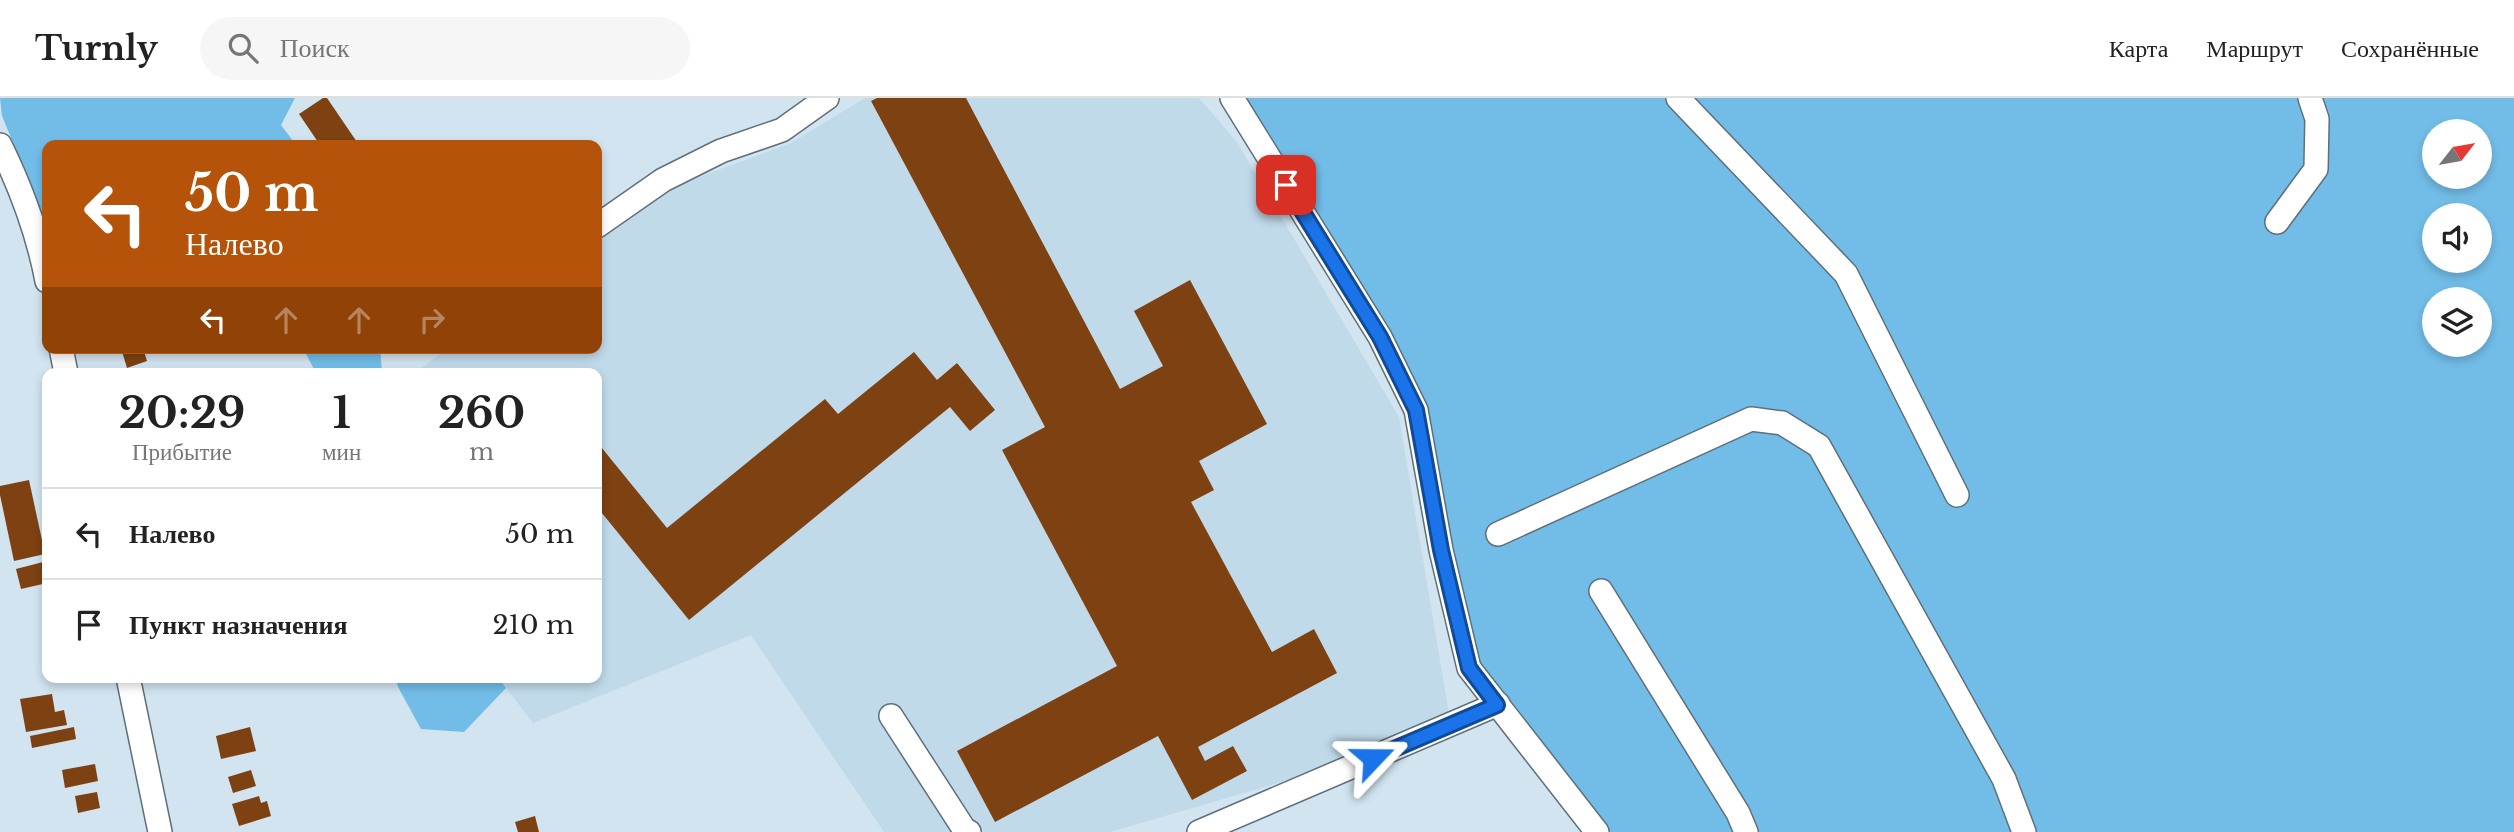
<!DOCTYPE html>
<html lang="ru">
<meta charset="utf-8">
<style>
:root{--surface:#fff;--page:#f6f6f6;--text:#222;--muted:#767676;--line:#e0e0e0}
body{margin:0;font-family:"Libre Baskerville",serif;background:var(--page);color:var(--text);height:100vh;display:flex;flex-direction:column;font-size:26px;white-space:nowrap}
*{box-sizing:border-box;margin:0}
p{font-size:23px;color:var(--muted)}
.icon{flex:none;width:38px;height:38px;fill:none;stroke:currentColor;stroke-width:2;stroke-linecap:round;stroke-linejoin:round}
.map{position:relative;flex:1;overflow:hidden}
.panel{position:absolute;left:42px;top:270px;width:560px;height:315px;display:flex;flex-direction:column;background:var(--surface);border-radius:14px;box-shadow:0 4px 10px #0003}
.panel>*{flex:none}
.top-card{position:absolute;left:42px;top:42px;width:560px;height:214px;border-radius:14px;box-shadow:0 4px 10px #0003;background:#b45309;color:#fff;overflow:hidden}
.needle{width:46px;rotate:59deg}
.buttons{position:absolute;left:2422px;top:21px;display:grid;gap:14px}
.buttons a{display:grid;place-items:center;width:70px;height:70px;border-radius:50%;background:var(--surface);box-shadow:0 4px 10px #0003;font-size:35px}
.pin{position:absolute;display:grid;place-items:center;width:60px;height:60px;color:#fff;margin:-30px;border-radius:14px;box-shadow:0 4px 10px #0006}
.me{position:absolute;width:77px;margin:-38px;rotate:67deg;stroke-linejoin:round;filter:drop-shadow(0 0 5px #0008)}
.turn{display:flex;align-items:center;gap:24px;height:147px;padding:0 28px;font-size:32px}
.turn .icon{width:91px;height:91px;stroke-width:2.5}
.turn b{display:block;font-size:49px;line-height:60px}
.lanes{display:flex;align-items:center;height:66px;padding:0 28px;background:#0003;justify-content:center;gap:35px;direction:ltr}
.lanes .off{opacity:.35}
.eta{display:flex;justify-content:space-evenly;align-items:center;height:119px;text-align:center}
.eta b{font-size:42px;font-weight:700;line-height:49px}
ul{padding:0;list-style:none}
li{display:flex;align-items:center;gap:21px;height:91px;padding:0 28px;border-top:2px solid var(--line)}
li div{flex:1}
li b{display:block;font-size:26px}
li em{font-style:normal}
header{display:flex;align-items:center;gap:42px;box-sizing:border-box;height:98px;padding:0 35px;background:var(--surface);border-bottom:2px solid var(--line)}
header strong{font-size:33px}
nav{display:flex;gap:38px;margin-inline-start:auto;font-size:24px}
.search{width:490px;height:63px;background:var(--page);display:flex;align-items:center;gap:18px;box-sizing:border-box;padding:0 24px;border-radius:38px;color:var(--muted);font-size:26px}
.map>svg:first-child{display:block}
.built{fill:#c0daea}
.green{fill:#72bde8;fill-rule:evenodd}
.building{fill:#7e4112}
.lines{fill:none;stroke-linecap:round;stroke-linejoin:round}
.minor-casing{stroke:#5f6f7a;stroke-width:26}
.minor{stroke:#fff;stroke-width:23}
.route-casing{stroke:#114b97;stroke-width:18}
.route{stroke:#1a73e8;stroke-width:12}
</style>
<header>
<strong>Turnly</strong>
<div class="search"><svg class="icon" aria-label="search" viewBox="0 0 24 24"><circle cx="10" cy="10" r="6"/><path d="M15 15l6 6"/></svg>Поиск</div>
<nav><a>Карта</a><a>Маршрут</a><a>Сохранённые</a></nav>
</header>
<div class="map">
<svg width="2514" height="734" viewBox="0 0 2514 734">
<rect width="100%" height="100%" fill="#d1e4ef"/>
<polygon class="built" points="865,0 1199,0 1237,44 1399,319 1452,634 1110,734 884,734 751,537 533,625 498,579 597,579 597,275 414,275 449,250 597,250 597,145 680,86 791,45"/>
<g class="green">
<polygon points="0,0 295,0 281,27 296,47 47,47 47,127 2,18"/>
<path d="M1232,0H2514V734H1597L1469,570L1416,312ZM2434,33H2480V79H2434ZM2434,117H2480V163H2434ZM2434,201H2480V247H2434Z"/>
<polygon points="303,250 380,250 382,275 316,275"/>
<polygon points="396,579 498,579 506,590 464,634 421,631 398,589"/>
</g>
<g class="building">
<polygon points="323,0 327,0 359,47 320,47 299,16"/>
<polygon points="877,0 966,0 1120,291 1163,268 1134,213 1190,182 1267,326 1199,363 1214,392 1191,404 1272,554 1314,531 1337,575 1198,649 1205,663 1233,648 1247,673 1192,702 1158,638 995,724 957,653 1117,568 1002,352 1045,329 871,3"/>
<polygon points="121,250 143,250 147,263 127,270"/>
<polygon points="914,254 937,282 957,265 995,312 970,333 950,309 689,522 597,409 597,344 667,430 825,301 838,316"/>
<polygon points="29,382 45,456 14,463 0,397 0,388"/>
<polygon points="47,463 47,485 21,491 16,471"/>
<polygon points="52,596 55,614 64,612 67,627 26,634 20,601"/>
<polygon points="74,629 76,641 32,650 30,638"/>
<polygon points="250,629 256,653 221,661 216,638"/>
<polygon points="95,666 98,683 65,690 62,672"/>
<polygon points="251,672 256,688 233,695 228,679"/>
<polygon points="97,694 100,710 78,715 75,698"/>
<polygon points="259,698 261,705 267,703 271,718 239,728 232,706"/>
<polygon points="535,718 539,734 518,734 515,724"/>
</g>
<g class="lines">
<defs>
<g id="minor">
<polyline points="1232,0 1380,239 1416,312 1441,452 1469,570 1597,734"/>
<polyline points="1678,0 1846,176 1957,397"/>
<path d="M0,47C21,90 38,135 47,183"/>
<polyline points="2277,124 2316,71 2317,21 2310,0"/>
<polyline points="597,128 663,82 721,53 782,32 827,0"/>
<polyline points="61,250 66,275"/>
<polyline points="1498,436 1751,321 1782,325 1819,348 2004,681 2024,734"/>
<polyline points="1601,493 1738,715 1746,734"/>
<polyline points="128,579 160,734"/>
<polyline points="891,618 964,731 969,734"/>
<polyline points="1199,734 1498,606"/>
</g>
</defs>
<use href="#minor" class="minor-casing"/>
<use href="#minor" class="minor"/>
</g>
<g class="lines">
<defs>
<polyline id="route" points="1286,87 1380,239 1416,312 1441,452 1469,570 1497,607 1373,660"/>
</defs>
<use href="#route" class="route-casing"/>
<use href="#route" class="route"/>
</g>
</svg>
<div class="buttons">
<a><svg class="needle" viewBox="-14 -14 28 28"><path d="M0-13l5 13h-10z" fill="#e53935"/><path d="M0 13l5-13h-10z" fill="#767676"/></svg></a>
<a><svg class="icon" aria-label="sound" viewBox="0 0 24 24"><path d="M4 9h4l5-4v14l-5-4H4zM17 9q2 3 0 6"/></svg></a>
<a><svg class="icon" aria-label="layers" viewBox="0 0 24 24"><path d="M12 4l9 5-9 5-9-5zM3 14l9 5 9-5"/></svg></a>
</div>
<div class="pin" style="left:1286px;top:87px;background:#d93025"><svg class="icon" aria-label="arrive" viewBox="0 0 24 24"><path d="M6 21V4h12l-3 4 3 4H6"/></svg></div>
<svg class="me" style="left:1373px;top:660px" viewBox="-20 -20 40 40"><path d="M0-17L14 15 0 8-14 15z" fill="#1a73e8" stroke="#fff" stroke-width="4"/></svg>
<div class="top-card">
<div class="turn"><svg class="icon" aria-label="left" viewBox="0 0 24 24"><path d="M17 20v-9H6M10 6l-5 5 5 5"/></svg><div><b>50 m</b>Налево</div></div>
<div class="lanes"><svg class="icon" aria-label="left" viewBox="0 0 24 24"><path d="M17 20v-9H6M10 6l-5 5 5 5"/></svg><svg class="icon off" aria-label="ahead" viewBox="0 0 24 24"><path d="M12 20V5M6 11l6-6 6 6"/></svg><svg class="icon off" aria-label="ahead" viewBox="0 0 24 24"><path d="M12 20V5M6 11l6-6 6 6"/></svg><svg class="icon off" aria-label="right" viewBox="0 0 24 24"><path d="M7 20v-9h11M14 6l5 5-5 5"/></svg></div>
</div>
<section class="panel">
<div class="eta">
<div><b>20:29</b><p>Прибытие</p></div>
<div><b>1</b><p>мин</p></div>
<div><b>260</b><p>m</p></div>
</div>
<ul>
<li><svg class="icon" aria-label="left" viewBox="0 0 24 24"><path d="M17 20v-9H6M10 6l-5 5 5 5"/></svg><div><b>Налево</b></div><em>50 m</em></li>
<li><svg class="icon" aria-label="arrive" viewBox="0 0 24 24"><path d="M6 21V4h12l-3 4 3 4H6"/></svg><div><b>Пункт назначения</b></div><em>210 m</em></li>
</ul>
</section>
</div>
